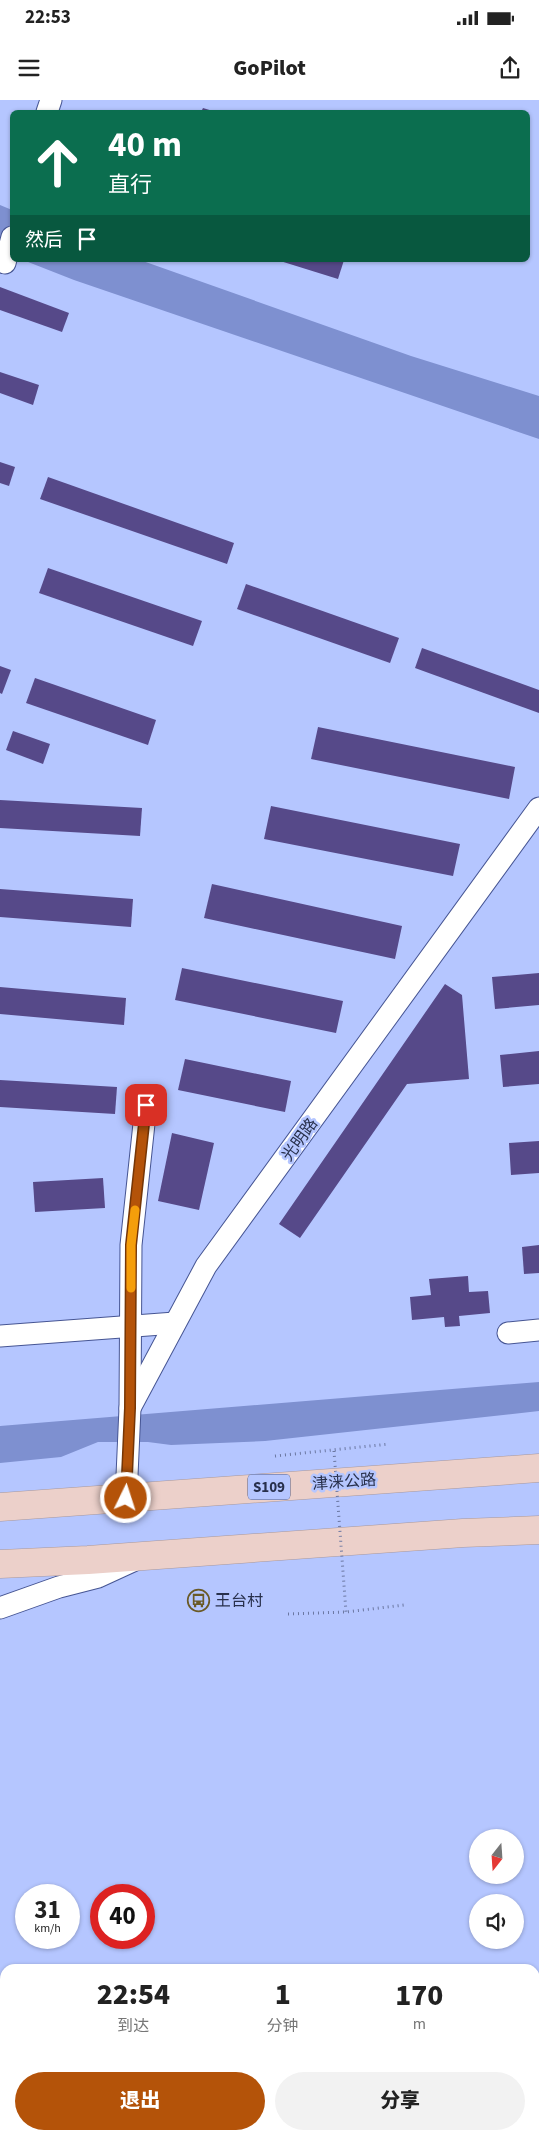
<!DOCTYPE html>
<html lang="zh">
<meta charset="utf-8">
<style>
:root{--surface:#fff;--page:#f2f2f2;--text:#222;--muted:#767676;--accent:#b45309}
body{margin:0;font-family:"Source Sans 3","Noto Sans SC",sans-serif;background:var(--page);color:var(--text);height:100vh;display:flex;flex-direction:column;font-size:19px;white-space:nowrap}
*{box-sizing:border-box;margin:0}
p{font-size:16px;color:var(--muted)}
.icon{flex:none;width:28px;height:28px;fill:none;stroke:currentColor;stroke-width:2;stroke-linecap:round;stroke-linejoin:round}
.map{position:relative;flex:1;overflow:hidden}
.sheet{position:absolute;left:0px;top:1864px;width:540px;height:176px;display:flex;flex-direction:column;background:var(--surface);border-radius:15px 15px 0 0;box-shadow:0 1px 4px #0004}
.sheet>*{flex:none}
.top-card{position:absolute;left:10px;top:10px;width:520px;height:152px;border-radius:8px;box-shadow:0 1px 4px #0004;background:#0b6e4f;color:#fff;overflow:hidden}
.needle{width:32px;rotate:197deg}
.buttons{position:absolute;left:469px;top:1729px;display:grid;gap:10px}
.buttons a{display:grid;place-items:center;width:55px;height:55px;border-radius:50%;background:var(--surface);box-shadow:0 1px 4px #0004;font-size:25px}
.speed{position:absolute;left:15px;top:1784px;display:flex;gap:10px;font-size:25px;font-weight:700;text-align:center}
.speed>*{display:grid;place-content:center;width:65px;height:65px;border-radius:50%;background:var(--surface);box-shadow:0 1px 4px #0004;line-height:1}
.speed small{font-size:12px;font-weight:400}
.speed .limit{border:8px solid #d22;background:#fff;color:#111}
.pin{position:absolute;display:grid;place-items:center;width:42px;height:42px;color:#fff;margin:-21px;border-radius:10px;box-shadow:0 2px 8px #0006}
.me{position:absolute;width:55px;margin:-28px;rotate:4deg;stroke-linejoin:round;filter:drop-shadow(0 0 4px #0008)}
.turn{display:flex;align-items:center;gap:18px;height:105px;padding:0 15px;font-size:22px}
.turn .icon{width:65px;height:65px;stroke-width:2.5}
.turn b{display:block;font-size:35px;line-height:42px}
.then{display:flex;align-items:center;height:48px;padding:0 15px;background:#0003;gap:10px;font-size:19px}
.eta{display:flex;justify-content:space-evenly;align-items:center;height:85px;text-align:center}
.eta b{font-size:30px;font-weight:800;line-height:35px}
.button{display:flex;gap:10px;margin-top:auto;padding:10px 15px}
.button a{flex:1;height:58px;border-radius:30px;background:var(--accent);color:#fff;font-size:20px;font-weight:800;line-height:58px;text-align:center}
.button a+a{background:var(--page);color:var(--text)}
.status{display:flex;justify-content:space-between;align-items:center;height:35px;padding:0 25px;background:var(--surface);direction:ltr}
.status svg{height:14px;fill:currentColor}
header{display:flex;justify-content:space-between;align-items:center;height:65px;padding:0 15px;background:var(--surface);font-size:22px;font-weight:800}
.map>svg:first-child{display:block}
.water{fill:#7e90d0}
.building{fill:#564989}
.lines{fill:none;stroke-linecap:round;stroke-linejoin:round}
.minor-casing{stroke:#465593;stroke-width:23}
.highway-casing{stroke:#a7989e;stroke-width:29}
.path{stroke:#6b77a1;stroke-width:3;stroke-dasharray:1 4;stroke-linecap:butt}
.minor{stroke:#fff;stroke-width:21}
.highway{stroke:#ecd0ca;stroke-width:28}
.path-bridge{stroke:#6b77a1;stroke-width:3;stroke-dasharray:1 4;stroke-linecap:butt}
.route-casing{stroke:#753606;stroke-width:12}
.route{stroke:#b45309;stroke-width:9}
.slow{stroke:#f59e0b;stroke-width:9}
.labels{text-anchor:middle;stroke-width:5;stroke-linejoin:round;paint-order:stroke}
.shield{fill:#b5c6ff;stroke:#525d82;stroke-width:1}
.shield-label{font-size:15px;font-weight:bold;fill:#28304c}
.street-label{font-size:16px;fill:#28304c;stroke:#b5c6ff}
.poi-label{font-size:16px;fill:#28304c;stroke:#b5c6ff;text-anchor:start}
</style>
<div class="status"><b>22:53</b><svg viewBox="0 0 49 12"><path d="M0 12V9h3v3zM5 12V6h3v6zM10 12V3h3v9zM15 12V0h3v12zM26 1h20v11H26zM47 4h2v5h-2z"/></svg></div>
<header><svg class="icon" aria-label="menu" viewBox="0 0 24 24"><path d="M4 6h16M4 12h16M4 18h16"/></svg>GoPilot<svg class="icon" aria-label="share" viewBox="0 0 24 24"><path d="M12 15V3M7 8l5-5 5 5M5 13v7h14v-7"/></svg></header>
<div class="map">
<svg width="539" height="2039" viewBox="0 0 539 2039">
<rect width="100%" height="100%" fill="#b5c6ff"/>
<g class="water">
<polygon points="0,105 12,110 12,156 0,151"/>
<polygon points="23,160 140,160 411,256 539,296 539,339 74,180"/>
<polygon points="539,1282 539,1311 265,1341 171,1345 148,1342 98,1342 61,1357 0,1363 0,1326"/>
</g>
<g class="building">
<polygon points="203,8 216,12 201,12"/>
<polygon points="277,160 344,160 338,179"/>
<polygon points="0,187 69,213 62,232 0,210"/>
<polygon points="0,272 39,285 33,305 0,293"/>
<polygon points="0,362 15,367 9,386 0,383"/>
<polygon points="48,377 234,443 227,464 40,399"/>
<polygon points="48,468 202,521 193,546 39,493"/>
<polygon points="246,484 399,538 390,563 237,509"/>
<polygon points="422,548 539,590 539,613 415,568"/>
<polygon points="0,566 11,570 2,594 0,593"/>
<polygon points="35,578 156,620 148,645 26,603"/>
<polygon points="318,627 515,667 509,699 311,659"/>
<polygon points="13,631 50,644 43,664 6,650"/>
<polygon points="0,700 142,708 140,736 0,728"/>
<polygon points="271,706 460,744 453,776 264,739"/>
<polygon points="212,784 402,826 395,859 204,818"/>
<polygon points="0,789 133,799 131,827 0,817"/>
<polygon points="182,868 343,901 336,933 175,900"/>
<polygon points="539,873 539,905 495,909 492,877"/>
<polygon points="445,884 462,895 469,979 407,984 300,1138 279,1124"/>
<polygon points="0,887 126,898 124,925 0,914"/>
<polygon points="539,951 539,984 503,987 500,955"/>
<polygon points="185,959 291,981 285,1012 178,990"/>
<polygon points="0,980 117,987 115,1014 0,1007"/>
<polygon points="172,1033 214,1043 199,1110 158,1101"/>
<polygon points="539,1041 539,1073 511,1075 509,1043"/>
<polygon points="103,1078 105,1108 35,1112 33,1082"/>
<polygon points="539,1145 539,1173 524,1174 522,1147"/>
<polygon points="468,1176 469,1192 488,1191 490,1213 459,1216 460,1226 445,1227 444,1217 412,1220 410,1197 431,1195 429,1179"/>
</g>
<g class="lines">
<defs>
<g id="minor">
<polyline points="47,12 51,0"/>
<polyline points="5,163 12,137"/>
<polyline points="508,1233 539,1230"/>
<polyline points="0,1236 175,1223"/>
<polyline points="130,1308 206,1166 539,708"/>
<polyline points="126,1398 130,1308 131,1145 146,1005"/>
<polyline points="0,1508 59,1487 98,1477 135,1460"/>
</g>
<g id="highway">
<polyline points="0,1407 539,1368"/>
<polyline points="0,1464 88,1460 463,1433 539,1430"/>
</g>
</defs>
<use href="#minor" class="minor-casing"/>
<use href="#highway" class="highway-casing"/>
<g class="path">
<polyline points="275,1356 389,1344"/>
<polyline points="288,1514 346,1512 404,1505"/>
</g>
<use href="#minor" class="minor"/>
<use href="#highway" class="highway"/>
<polyline class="path-bridge" points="334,1351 346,1512"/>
</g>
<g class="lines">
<defs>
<polyline id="route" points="126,1398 130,1308 131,1145 146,1005"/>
</defs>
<use href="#route" class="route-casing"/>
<use href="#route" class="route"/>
<polyline class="slow" points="131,1188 131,1145 135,1110"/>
</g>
<defs>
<symbol id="bus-ring" viewBox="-11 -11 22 22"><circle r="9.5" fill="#b5c6ff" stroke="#6a5a27" stroke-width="1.5"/><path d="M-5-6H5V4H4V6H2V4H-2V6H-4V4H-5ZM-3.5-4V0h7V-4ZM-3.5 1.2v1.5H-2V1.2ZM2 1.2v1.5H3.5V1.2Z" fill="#6a5a27"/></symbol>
</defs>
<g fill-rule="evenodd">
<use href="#bus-ring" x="186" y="1488" width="25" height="25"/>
</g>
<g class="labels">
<rect class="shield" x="248" y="1374.5" width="42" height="25" rx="4"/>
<g class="shield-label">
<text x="269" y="1392">S109</text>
</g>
<g class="street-label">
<text transform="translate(299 1039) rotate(-54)" y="6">光明路</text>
<text transform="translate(344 1381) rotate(-4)" y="6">津涞公路</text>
</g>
<g class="poi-label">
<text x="215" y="1506">王台村</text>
</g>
</g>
</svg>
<div class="buttons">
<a><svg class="needle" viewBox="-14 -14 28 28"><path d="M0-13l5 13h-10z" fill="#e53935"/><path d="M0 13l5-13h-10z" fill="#767676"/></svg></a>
<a><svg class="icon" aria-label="sound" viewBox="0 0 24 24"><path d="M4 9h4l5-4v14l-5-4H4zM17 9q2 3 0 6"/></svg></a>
</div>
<div class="speed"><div>31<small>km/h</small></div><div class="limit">40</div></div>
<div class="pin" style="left:146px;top:1005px;background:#d93025"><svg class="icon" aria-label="arrive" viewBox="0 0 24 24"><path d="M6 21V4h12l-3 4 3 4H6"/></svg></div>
<svg class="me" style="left:126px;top:1398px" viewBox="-20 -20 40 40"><circle r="17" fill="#b45309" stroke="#fff" stroke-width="3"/><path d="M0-11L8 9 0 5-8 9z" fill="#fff"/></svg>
<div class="top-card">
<div class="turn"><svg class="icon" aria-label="ahead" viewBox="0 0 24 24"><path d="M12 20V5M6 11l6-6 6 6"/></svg><div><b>40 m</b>直行</div></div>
<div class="then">然后<svg class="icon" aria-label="arrive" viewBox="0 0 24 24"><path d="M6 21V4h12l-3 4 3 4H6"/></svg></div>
</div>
<section class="sheet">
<div class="eta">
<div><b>22:54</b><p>到达</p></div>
<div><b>1</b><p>分钟</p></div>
<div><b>170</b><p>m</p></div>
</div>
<div class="button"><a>退出</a><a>分享</a></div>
</section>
</div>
